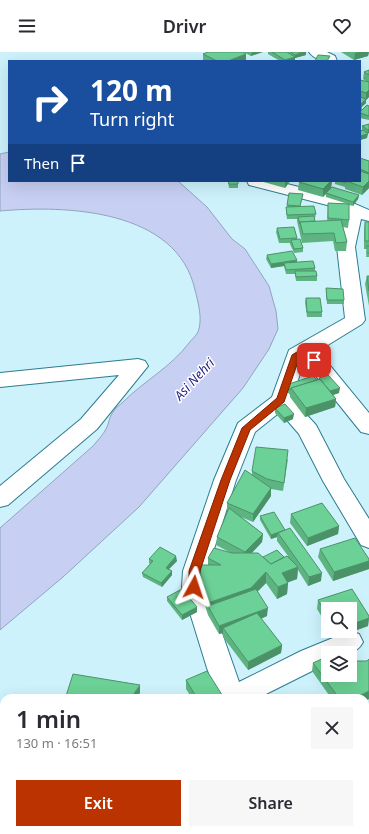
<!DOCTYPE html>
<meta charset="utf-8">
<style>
:root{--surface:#fff;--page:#f7f7f7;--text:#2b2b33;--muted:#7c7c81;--accent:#b30}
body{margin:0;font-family:"Noto Sans",sans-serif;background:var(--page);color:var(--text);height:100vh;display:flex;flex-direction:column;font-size:15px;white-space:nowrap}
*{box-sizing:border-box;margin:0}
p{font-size:13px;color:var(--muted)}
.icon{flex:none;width:22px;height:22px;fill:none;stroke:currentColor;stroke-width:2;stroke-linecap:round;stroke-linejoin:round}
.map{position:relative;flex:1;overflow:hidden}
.drawer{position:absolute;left:0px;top:642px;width:369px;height:140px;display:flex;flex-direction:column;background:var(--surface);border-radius:12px 12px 0 0;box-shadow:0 4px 16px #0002}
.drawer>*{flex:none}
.banner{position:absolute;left:8px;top:8px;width:353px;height:122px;border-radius:0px;box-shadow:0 4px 16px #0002;background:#1a4fa0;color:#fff;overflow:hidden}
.tools{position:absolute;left:321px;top:550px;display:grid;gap:8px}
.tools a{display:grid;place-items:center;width:36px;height:36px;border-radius:0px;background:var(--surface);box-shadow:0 4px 16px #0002;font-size:20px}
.pin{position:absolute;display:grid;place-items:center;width:34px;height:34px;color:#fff;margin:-17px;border-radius:8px;box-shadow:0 2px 6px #0006}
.me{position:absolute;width:44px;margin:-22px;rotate:5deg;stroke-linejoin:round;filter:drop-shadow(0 0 3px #0008)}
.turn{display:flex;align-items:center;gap:14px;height:84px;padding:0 16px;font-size:18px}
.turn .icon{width:52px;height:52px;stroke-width:2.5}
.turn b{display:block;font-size:28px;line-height:34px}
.then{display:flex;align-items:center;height:38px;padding:0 16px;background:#0003;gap:8px;font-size:15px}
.round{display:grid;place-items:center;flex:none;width:42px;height:42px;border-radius:0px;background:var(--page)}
.headline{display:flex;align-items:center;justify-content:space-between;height:68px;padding:0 16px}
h1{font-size:24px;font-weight:600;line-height:30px}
.action{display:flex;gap:8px;margin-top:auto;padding:8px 16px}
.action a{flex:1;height:46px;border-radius:0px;background:var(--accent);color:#fff;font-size:16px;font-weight:600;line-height:46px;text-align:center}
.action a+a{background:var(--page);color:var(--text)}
header{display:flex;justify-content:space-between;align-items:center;height:52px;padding:0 16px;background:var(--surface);font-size:18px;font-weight:600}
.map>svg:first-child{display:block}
.water{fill:#c7cff3;stroke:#90a4c0}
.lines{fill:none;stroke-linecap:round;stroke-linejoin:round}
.minor-casing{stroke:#2b7c8f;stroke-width:2}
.path{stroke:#6e97a1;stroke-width:3;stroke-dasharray:2.5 2.5;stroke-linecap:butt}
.minor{fill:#fff;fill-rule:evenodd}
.wall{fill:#5db481}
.shaded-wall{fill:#4c9269}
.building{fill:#6cd196;stroke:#4c9269}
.route{fill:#b30;stroke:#7a2100}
.labels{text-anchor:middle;stroke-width:3;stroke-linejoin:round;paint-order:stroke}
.water-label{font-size:13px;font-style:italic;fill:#262083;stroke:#fff}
</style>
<header><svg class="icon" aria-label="menu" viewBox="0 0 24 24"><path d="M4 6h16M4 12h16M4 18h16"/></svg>Drivr<svg class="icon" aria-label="heart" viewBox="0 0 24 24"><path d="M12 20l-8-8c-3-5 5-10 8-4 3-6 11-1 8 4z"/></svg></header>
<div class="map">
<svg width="369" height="782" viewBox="0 0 369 782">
<rect width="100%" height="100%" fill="#cdf2fc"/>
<path class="water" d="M9,100V129H178L207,155L232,187L245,197L269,234L276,259L278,277L269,297L243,336L139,455L63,525L0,578V476L93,394C97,389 103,383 106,377C109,372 109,365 113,360C115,356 120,353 123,350C144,329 171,315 189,291C191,288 196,284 198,280C203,267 198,250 195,238C177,157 66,153 0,159V102Z"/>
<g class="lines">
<defs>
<g id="minor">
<path d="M309,0H327L335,4L337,9C327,9 315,9 309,0Z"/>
<path d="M247,129H275L339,145L369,158V169L361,167L355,195L365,268L362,272L318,299L369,361V382L361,380L304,309L292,347L316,373L344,427L369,467V496L361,493L323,429L299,382L280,360L255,380L236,428L207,519L206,535L239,630L301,599L350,579L359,582L363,590C356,604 343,601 328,601V611L258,646H218L207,616L182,535L183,519L214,428L238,371L272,345L289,298L345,266L337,195L345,160L327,153L249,133Z"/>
<polygon points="138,307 145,309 148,314 97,377 8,453 0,455 0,434 81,367 119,323 0,335 0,321"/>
<polygon points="267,778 297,778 298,782 268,782"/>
</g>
</defs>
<use href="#minor" class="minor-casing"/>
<polyline class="path" points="147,782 148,778"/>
<use href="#minor" class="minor"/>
</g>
<g class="wall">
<polygon points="243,0 263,0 251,4"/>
<polygon points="268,0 306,0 306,3 295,6 295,9 280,9 268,2"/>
<polygon points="341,0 369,0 368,4 354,8"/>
<polygon points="203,2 246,9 203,9"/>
<polygon points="369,18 369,45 366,48 366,51 362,55 362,58 369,54 369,68 360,66 360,28 367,30 363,27 364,20"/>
<polygon points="369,72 369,81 367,82 367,86 360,88 360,79 362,79 362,74"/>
<polygon points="360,106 369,109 369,136 362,143 345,137 345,135 335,132 335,129 360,129"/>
<polygon points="228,129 238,129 238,136 229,136"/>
<polygon points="260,129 290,129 285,136"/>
<polygon points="300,129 332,129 331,136 359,143 358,147 353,154 349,153 349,168 348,176 343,175 347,190 346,199 335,199 333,189 302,191 297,169 297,167 287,167 286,159 287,153 303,142 300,155 316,162 315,166 314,166 315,169 327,169 328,151 348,152 326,145 326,142 323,145 298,138 299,130"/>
<polygon points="365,170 369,170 369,205 366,205 367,197 364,197 364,178"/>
<polygon points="277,176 297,186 297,187 303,196 303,200 294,201 290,192 290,191 279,191 276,180"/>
<polygon points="267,203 297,210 315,216 315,219 317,224 317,229 296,229 295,222 286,222 284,214 271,216 266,207"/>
<polygon points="367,224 369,224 369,254 365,232"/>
<polygon points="326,236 344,248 344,252 327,252 326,241"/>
<polygon points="306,246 322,260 322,265 307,265 305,250"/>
<polygon points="319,326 339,341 333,343 336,347 335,355 305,365 290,345 290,343 285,337 286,333 317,328 319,328"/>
<polygon points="275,356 293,367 284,371 275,361"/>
<polygon points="288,407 283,439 271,437 271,444 253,470 241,465 263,482 262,490 252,501 263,505 284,505 288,504 277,489 277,485 271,487 260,468 260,464 285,478 321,529 308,534 298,518 297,527 288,530 287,542 277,547 266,531 257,540 267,564 261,567 282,593 281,601 248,618 223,585 223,581 219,582 208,563 201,540 200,513 208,513 208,506 231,501 216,493 217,485 228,459 227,459 227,451 252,423 252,419"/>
<polygon points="291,462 339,474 338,482 307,494 290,471"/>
<polygon points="320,497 369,507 369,517 333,529 318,505"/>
<polygon points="149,507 177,509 169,517 172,519 172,523 162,535 143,525 142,521 150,512 149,511"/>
<polygon points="167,545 197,560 182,568 167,549"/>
<polygon points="318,548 369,564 368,574 335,586 331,579 350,579 328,557 328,575 317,557"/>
<polygon points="313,611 369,647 365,649 365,646 331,646 312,619"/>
<polygon points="186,628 224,646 192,646 186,637"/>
<polygon points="354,778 365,778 369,782 357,782"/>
</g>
<g class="shaded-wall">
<polygon points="252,0 263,0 251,4"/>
<polygon points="303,0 306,0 306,3 295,6 295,9 285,9 285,8 295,5 295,3"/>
<polygon points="358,0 369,0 368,4 354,8 355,1"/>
<polygon points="246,2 246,9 228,9"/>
<polygon points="369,38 369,45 366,48 366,51 360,56 360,53 366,48 366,41"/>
<polygon points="369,77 369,81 367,82 368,78"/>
<polygon points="368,82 367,86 360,88 360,84"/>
<polygon points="285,129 290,129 285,136"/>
<polygon points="331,129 332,129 331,136 323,145 323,137"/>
<polygon points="369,129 369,136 362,143 363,135"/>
<polygon points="359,143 358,147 353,154 353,150"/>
<polygon points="297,208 297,212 284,211 284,214 271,216 271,212"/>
<polygon points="340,336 339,341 330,344 330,339"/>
<polygon points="336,347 335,355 305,365 306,356"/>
<polygon points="294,362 293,367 284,371 284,366"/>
<polygon points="271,436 271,444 253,470 253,462"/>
<polygon points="339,474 338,482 307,494 308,486"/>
<polygon points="285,479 278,481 277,485 271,487 271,483"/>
<polygon points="263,482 262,490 245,508 245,500"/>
<polygon points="176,504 177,509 166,520 166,516"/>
<polygon points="369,509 369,517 333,529 334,520"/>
<polygon points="298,515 297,527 281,533 282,521"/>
<polygon points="172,519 172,523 162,535 161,531"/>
<polygon points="266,520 266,531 250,547 208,554 208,551"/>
<polygon points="322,521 321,529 308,534 309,525"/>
<polygon points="288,531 287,542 277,547 278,535"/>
<polygon points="197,555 197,560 182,568 182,563"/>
<polygon points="268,556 267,564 226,580 223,576 223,581 219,582 219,574"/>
<polygon points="369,566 368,574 335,586 336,579 350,579 350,573"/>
<polygon points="282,593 281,601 248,618 248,610"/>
<polygon points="140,633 140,641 137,646 131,646"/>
<polygon points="369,639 369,647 365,649 365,646 355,646"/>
<polygon points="369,707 369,717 365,719 365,709"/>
</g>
<g class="building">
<polygon points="208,0 243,0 246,2 228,9 217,9 203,2"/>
<polygon points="272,0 287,0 295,5 285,8"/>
<polygon points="291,0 303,0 295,3"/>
<polygon points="318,3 330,4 327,9 315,9"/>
<polygon points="369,18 369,23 364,20"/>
<polygon points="360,28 369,30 369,38 366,41 360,39"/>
<polygon points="360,45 366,47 360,53"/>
<polygon points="367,53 369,54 369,64 360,61 360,60"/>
<polygon points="369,72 369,77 368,78 362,74"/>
<polygon points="363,78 368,82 360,84 360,79"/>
<polygon points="360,106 369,109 369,121 360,117"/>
<polygon points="360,119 369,122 369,129 363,135 346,129 360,129"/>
<polygon points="228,129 238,129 238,132 229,132"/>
<polygon points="300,129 331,129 323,137 299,130"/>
<polygon points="339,129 346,129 346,131"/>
<polygon points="332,135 359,143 353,150 326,141"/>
<polygon points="289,141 303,142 300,154 287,153"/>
<polygon points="328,151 349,152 349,168 328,166"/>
<polygon points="314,154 316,162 287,163 286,155"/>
<polygon points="314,164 315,169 300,170 300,172 298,165"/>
<polygon points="341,168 347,190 336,191 334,181 303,182 300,170"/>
<rect x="365" y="170" width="4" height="19"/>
<polygon points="294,175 297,186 280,187 277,176"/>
<polygon points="300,187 303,196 294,197 291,188"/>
<rect x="367" y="194" width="2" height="7"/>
<polygon points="292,199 297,208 271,212 267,203"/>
<polygon points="313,209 315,216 286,218 284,211"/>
<polygon points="295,219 316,219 317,224 296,225"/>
<polygon points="367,224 369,224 369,239"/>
<polygon points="326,236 343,237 344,248 327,248"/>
<polygon points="306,246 320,246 322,260 307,260"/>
<polygon points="328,323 340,336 330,339 319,326"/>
<polygon points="313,324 317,328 291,336 290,338 286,333"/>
<polygon points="320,327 336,347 306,356 291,336"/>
<polygon points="285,352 294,362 284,366 275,356"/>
<polygon points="256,395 288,398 284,431 267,427 252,419"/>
<polygon points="245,418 271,436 253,462 227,451"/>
<polygon points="322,451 339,474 308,486 291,462"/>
<polygon points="229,456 263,482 245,500 217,485"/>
<polygon points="274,460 285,478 271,483 260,464"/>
<polygon points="290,476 322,521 309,525 278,481"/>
<polygon points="355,486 369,507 369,509 334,520 320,497"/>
<polygon points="160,495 176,504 166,516 172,519 161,531 142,521 153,509 149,507"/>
<polygon points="214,496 232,501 258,501 271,512 287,504 298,515 282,521 288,531 278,535 266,520 251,536 208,551 201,528 200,513 221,513 208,506"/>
<polygon points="277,498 284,505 271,512 263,505"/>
<polygon points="182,537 197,555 182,563 167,545"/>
<polygon points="256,537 268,556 219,574 208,554"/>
<polygon points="352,537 369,564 369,566 350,573 350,557 328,557 328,565 318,548"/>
<polygon points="257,561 282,593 248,610 223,576"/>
<polygon points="345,596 349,601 334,601"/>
<polygon points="350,602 355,609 367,609 369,607 369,639 355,646 339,646 313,611 328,604 328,623 350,623"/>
<polygon points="207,619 224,646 197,646 186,628"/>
<polygon points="73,622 140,633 131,646 75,646 66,644"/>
<polygon points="369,677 369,707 365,709 365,679"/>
<polygon points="369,721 369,782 364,782 361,778 365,778 365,723"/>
<polygon points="200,778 200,782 154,782 154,781"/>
</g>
<polygon class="route" points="305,295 308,296 318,308 314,311 311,310 304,302 300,304 284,350 250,378 230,428 200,519 197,538 190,538 189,535 189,519 221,428 242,376 277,346 292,303"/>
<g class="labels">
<g class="water-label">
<text transform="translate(194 327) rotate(-47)" y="5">Asi Nehri</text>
</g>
</g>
</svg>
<div class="tools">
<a><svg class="icon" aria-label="search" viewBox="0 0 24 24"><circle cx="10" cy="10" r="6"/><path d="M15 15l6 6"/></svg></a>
<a><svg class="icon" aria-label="layers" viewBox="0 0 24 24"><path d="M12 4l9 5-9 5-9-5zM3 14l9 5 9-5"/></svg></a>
</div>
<div class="pin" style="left:314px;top:308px;background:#d93025"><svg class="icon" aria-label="arrive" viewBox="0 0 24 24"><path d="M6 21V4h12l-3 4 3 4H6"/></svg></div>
<svg class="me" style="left:194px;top:535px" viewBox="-20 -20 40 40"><path d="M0-17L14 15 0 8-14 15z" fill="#b30" stroke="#fff" stroke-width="4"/></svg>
<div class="banner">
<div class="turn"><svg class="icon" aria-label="right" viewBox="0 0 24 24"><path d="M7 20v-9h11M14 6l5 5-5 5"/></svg><div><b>120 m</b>Turn right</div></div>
<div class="then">Then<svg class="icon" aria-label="arrive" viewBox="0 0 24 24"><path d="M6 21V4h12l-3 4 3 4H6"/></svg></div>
</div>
<section class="drawer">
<div class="headline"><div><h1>1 min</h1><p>130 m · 16:51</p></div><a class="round"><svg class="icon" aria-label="close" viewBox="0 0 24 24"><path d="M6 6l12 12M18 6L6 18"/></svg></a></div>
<div class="action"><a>Exit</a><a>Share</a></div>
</section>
</div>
